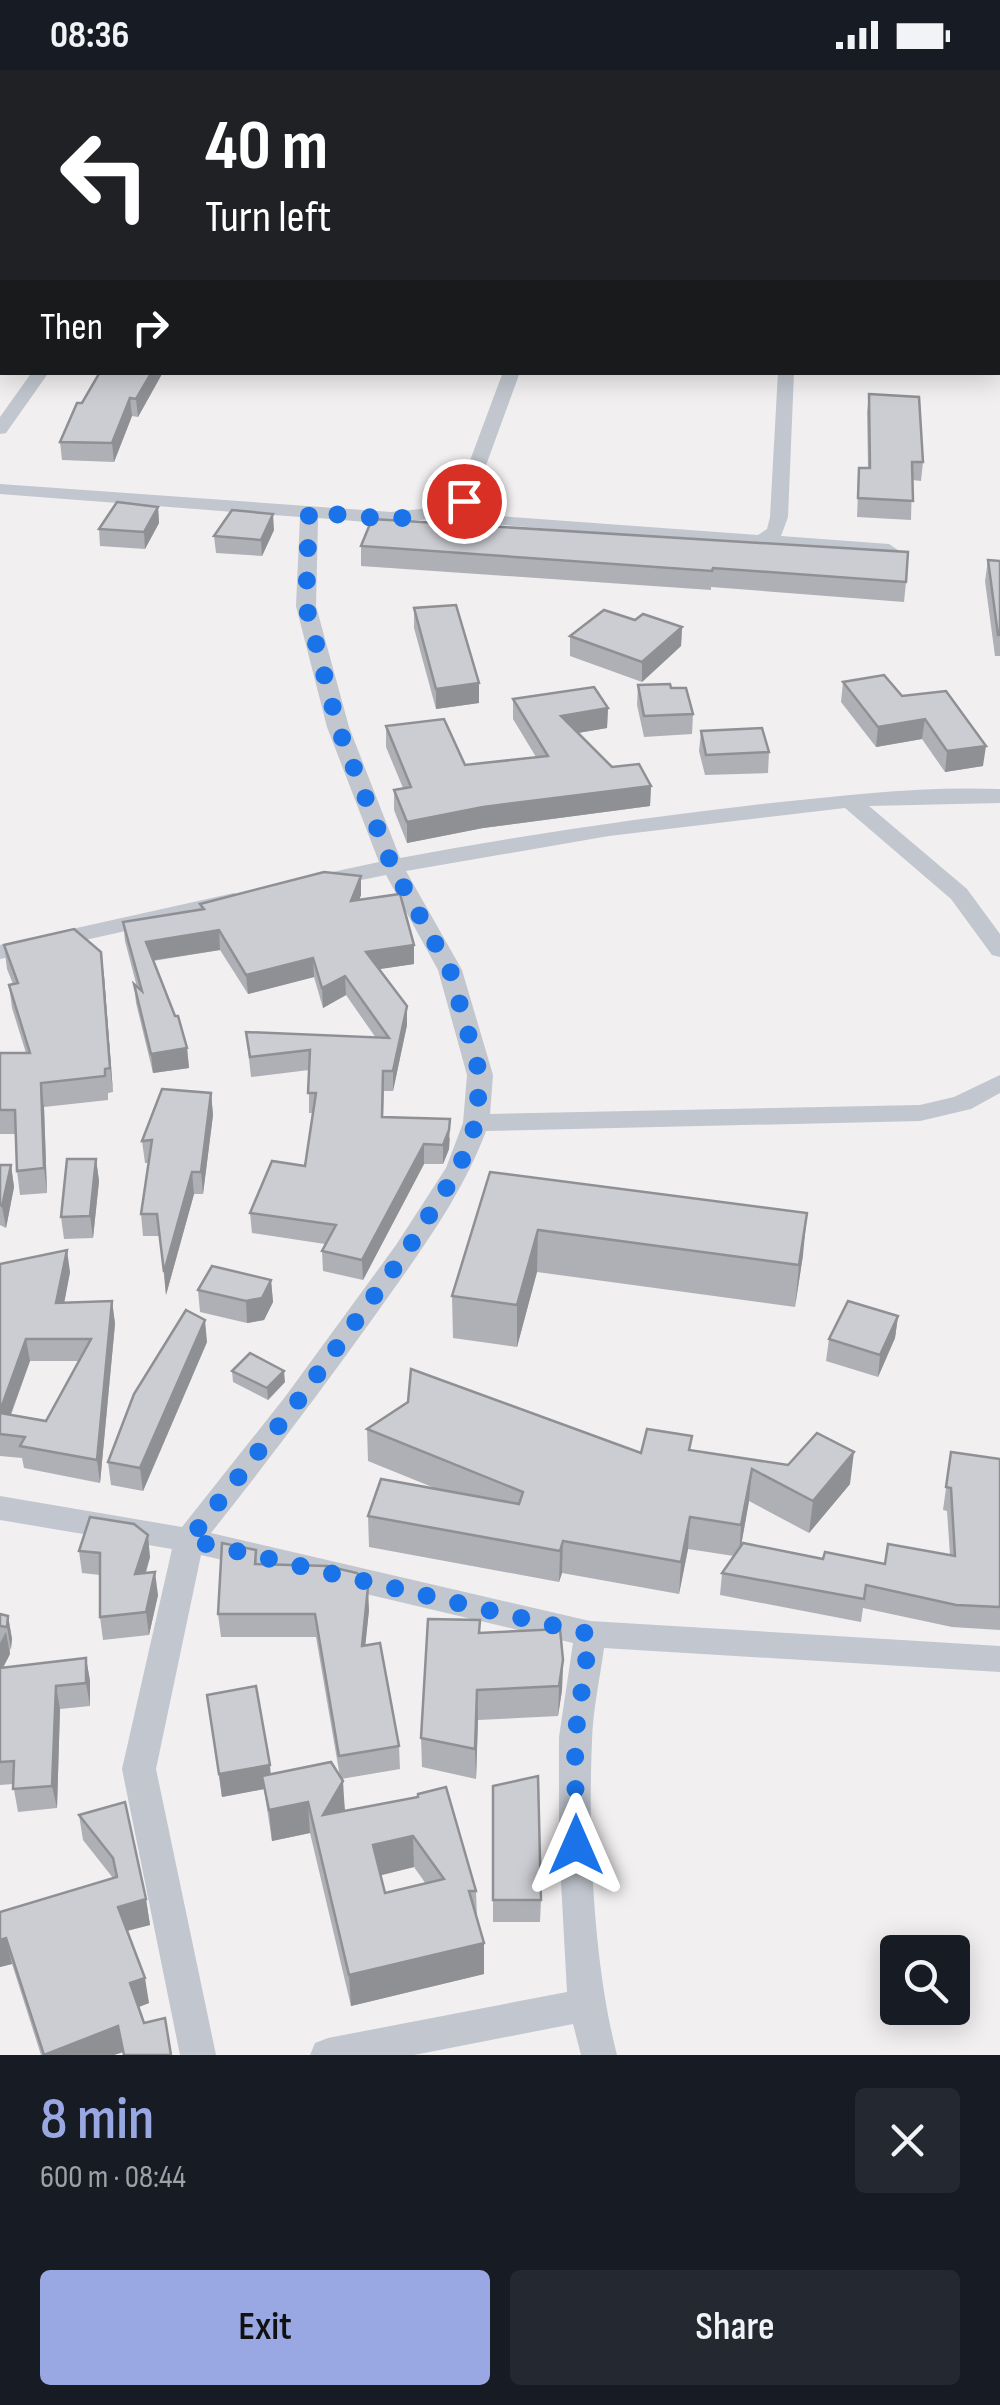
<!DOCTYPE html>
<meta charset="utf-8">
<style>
:root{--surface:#171b24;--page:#242831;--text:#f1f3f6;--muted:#9ea1a6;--accent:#99a8e3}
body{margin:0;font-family:"Sofia Sans Condensed",sans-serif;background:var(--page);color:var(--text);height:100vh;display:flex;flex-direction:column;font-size:38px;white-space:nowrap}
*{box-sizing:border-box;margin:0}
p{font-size:32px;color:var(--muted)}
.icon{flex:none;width:55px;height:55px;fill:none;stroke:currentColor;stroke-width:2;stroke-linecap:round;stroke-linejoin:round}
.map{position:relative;height:1985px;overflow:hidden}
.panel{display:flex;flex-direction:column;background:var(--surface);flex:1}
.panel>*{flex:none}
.guide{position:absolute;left:0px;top:0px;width:1000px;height:305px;box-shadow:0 5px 25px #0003;background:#202124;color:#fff;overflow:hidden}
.tools{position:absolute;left:880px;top:1865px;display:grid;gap:20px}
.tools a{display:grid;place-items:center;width:90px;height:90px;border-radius:10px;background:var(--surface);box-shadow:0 5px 25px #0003;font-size:50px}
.pin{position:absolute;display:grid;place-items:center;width:85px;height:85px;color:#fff;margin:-42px;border:5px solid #fff;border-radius:50%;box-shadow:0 2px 10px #0007}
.me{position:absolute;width:110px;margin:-55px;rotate:0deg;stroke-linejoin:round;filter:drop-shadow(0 0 8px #0008)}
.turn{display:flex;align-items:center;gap:35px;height:210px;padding:0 40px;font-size:45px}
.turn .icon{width:130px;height:130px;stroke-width:2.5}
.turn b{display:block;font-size:70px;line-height:85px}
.then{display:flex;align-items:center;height:95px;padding:0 40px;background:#0003;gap:20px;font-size:38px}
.round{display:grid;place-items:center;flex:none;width:105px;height:105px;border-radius:10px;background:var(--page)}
.head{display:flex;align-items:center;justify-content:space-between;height:170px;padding:0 40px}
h1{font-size:60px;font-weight:600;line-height:75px;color:var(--accent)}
.button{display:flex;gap:20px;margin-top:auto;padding:20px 40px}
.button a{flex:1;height:115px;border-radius:10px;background:var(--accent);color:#111;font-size:40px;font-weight:600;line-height:115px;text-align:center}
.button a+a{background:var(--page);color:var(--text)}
.status{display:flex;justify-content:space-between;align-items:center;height:70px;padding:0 50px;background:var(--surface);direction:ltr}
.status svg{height:28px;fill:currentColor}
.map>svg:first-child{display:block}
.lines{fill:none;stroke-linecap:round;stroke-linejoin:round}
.highway-casing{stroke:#7782a3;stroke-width:5}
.street{fill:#c1c6cf;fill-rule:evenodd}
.highway{fill:#8c97b8;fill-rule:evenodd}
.wall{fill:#afb0b5;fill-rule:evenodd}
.shaded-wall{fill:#8f9094}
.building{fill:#cccdd3;stroke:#8f9094;stroke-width:2.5;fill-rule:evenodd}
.route{stroke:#1a73e8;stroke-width:18;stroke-dasharray:0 32.4}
</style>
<div class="status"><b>08:36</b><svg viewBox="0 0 49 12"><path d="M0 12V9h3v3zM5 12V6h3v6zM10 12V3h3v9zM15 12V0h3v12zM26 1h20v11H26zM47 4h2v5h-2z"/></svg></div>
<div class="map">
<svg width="1000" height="1985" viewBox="0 0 1000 1985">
<rect width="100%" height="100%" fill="#f1efef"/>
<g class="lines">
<defs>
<g id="highway">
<polygon points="124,0 187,0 188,2 126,2"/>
<polygon points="214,0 278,0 279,2 216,2"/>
<rect x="998" y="40" width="2" height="14"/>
</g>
</defs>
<use href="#highway" class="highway-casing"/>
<g class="street">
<polygon points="966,0 980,0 980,2 967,2"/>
<polygon points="32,302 49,302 6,363 0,364 0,347"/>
<path d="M503,302H520L473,431L457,443L758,465L767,459L770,447L778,302H794L788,447L781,466L889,474L898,480L889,486L428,449L391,454L318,448L316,536L349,657L400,788C523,765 647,747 771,733C847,725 923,716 1000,719V733L869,736L967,819L1000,864V887L992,885L951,829L845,738L609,766L406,801L462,900L493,1005L490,1044L920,1035L954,1027L1000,1005V1023L971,1039L920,1051L486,1061C461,1128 417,1186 376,1244C323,1318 268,1391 211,1463L590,1551L1000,1576V1602L604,1578C600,1608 593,1639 592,1670C588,1767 593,1892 617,1985H581L573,1954L414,1985H310L315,1973L328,1968L567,1922L559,1775V1667L573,1573L201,1485L156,1699L216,1985H180L122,1699L172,1479L0,1450V1426L182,1457L285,1327L396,1175L446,1098L463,1053L467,1005L438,900L386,805L317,819L306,812L309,807L379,792L327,657L296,536L300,447L0,424V414L391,442L441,437L456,428Z"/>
<polygon points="234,823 246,830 242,835 0,889 0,875"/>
</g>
<use href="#highway" class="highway"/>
</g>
<g class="wall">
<polygon points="163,302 138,347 132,346 114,392 62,390 60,372 82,333"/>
<polygon points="869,324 923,392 921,411 912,410 911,450 857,447 859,398 868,398 867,342"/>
<polygon points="158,437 159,453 145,479 100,476 99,459"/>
<polygon points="372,449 906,512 904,532 711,517 711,520 361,496 361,476"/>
<polygon points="274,460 262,486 216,483 214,466"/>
<polygon points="988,490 1000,491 1000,586 995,586 985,511"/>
<polygon points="414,538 479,633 436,639 414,558"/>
<polygon points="635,550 682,557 681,576 642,612 570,586 570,566"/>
<polygon points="843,612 902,626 983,696 945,702 922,669 876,677 841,632"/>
<polygon points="638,615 693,644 692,664 644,667 637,635"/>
<polygon points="513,629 608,638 607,658 578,663 612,697 651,716 650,736 483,758 407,773 394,740 394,720 403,718 386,677 386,656 465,695 536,687 513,649"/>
<polygon points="701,661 769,682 768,703 705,705 699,681"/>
<polygon points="361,825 359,830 414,894 379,899 407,955 393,1021 384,1021 383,1047 450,1068 449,1079 443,1094 424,1094 363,1210 323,1201 322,1181 325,1174 252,1163 250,1143 305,1096 313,1043 309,1043 309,1000 251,1007 246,962 376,968 346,925 323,938 314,907 248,924 220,880 153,891 187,978 189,998 153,1003 136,933 134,914 137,917 125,871 123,852 201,840 200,834"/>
<polygon points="4,875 104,906 113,1022 108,1023 108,1030 44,1037 47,1123 20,1125 17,1101 15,1064 0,1064 0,983 26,983 12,938 9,915 13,914 7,899"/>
<polygon points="211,1023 213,1045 203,1124 194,1124 166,1225 160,1166 143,1166 141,1144 149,1093 145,1093 142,1071"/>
<polygon points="96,1089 99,1111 93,1168 64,1169 61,1147"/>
<polygon points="0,1095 11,1095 14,1117 6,1158 0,1155"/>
<polygon points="490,1102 803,1185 795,1237 537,1202 517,1277 453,1268 452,1226"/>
<path d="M0,1194L70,1202L64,1233L112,1231L115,1254L100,1413L24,1398L22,1388L0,1386ZM30,1291H79L46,1351L11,1345Z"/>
<polygon points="271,1210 273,1232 264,1250 247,1253 200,1242 198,1220"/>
<polygon points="898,1246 895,1268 878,1307 826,1291 829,1269"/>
<polygon points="207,1272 143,1421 111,1415 108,1392"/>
<polygon points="232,1301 285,1312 268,1330 233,1312"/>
<polygon points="367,1359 641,1383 691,1380 850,1414 809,1463 749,1431 741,1476 823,1489 885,1494 950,1485 947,1441 943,1440 951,1382 1000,1389 1000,1560 952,1557 863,1538 861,1552 720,1525 722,1503 734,1486 688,1479 679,1524 562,1503 559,1512 369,1477 368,1446 437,1419 368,1391"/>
<path d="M256,1480L257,1494L369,1540L365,1575L399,1676L400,1699L341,1709L345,1741L418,1727L476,1821L477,1847L484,1873V1904L351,1936L310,1763L272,1771L264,1719L222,1727L207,1625L271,1704L340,1707L316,1567H221L218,1544ZM414,1797L426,1814L385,1823L381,1805Z"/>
<polygon points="79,1481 150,1487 146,1503 158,1525 149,1565 103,1570 100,1547 100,1505 82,1503"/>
<polygon points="0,1544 8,1546 12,1569 10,1580 10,1584 3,1598 86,1588 90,1611 90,1636 60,1639 57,1738 18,1742 13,1714 0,1715"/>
<polygon points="480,1563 563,1590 562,1620 558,1646 478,1650 476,1709 422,1697 421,1668"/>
<polygon points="493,1716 541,1830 540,1852 493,1852"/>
<polygon points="79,1745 146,1829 150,1855 127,1861 149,1933 138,1937 144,1953 171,1985 123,1985 123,1982 114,1985 41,1985 12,1894 0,1897 0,1842 113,1808 83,1770"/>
</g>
<g class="shaded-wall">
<polygon points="2,205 2,224 0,227 0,209"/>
<polygon points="152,302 163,302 138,347 136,329"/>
<polygon points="130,328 132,346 114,392 112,373"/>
<polygon points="158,437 159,453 145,479 144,462"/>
<polygon points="273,444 274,460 262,486 261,470"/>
<polygon points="682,557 681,576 642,612 642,592"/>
<polygon points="479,613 479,633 436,639 436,619"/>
<polygon points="608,638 607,658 560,666 561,646"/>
<polygon points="925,649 922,669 876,677 878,657"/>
<polygon points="986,676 983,696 945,702 947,681"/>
<polygon points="651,716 650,736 483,758 407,773 407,752 483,737"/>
<polygon points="361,806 361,825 352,850 351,831"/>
<polygon points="219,860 220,880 148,891 146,872"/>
<polygon points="414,875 414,894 367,901 366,882"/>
<polygon points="101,882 104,906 113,1022 110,998"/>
<polygon points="313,888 314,907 248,924 246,905"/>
<polygon points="345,906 346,925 323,938 322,918"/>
<polygon points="407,936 407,955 393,1021 393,1001"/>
<polygon points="187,978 189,998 153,1003 151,984"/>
<polygon points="41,1013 44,1037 47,1123 44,1098"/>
<polygon points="211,1023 213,1045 203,1124 201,1102"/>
<polygon points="450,1049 449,1079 443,1094 443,1075"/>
<polygon points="424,1074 424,1094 363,1210 362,1190"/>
<polygon points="96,1089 99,1111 93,1168 90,1146"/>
<polygon points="11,1095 14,1117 6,1158 2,1136"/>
<polygon points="192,1102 194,1124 166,1225 164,1202"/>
<polygon points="807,1143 803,1185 795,1237 799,1195"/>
<polygon points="538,1160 537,1202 517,1277 517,1235"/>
<polygon points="67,1180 70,1202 60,1255 56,1233"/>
<polygon points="271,1210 273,1232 264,1250 247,1253 246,1231"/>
<polygon points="112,1231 115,1254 100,1413 97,1390"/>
<polygon points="898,1246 895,1268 878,1307 880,1285"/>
<polygon points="205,1250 207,1272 143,1421 140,1398"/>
<polygon points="26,1269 30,1291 3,1365 0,1341"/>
<polygon points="284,1301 285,1312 268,1330 267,1318"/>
<polygon points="854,1382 850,1414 809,1463 813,1431"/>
<polygon points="752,1399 749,1431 739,1487 741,1455"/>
<polygon points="690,1447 688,1479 679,1524 681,1492"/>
<polygon points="148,1465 150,1487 138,1527 135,1504"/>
<polygon points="563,1471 562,1503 559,1512 560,1481"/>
<polygon points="155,1502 158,1525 149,1565 146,1542"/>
<polygon points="368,1517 369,1540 363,1598 362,1576"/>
<polygon points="8,1546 12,1569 11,1580 7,1557"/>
<polygon points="6,1562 10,1584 0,1603 0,1573"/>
<polygon points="86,1588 90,1611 90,1636 86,1613"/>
<polygon points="563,1590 562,1620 558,1646 559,1616"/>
<polygon points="56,1616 60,1639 57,1738 52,1716"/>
<polygon points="477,1620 478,1650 476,1709 475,1679"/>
<polygon points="270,1695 272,1718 262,1706 264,1719 222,1727 219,1704"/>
<polygon points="343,1711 345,1743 323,1745"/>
<polygon points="308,1732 310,1763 272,1771 269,1740"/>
<polygon points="413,1766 414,1797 374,1807 373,1775"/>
<polygon points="146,1829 150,1855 122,1862 118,1837"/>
<polygon points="6,1868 12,1894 0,1897 0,1870"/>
<polygon points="484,1873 484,1904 351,1936 349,1905"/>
<polygon points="145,1908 149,1933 134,1939 130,1913"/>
<polygon points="118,1956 123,1982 114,1985 44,1985"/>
</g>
<g class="building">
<polygon points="2,135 2,205 0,209 0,138"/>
<polygon points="100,302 152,302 136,329 130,328 112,373 60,372 77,333 82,333"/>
<polygon points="869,324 919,327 923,392 912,392 913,431 858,428 859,398 870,398"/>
<polygon points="117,432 158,437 144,462 99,459"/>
<polygon points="232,440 273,444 261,470 214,466"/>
<polygon points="372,449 908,482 906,512 713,498 712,501 361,476"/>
<polygon points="988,490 1000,491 1000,565 998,565"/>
<polygon points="456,535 479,613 436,619 414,538"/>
<polygon points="604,540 635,550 643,544 682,557 642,592 570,566"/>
<polygon points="884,605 902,626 946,621 986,676 947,681 925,649 878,657 843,612"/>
<polygon points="670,614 671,618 686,618 693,644 644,646 638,615"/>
<polygon points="594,617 608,638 561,646 612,697 639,694 651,716 483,737 407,752 394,720 411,717 386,656 444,649 465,695 548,686 513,629"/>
<polygon points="762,658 769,682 706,685 701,661"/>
<polygon points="324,802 361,806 351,831 400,824 414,875 366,882 407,936 393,1001 383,1001 382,1047 450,1049 449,1060 443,1075 424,1074 362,1190 322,1181 336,1155 250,1143 272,1091 305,1096 316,1023 308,1023 310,980 250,987 246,962 389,968 345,906 322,918 313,888 246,905 219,860 146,872 175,946 178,946 187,978 151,984 134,914 142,921 123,852 204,839 200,834"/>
<polygon points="74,859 101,882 110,998 105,999 105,1006 41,1013 44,1098 17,1101 15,1040 0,1040 0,983 30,983 9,915 18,913 4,875"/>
<polygon points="162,1019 211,1023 201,1102 192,1102 164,1202 157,1144 141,1144 152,1070 142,1071"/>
<polygon points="67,1089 96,1089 90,1146 61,1147"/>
<polygon points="0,1095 11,1095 2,1136 0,1134"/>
<polygon points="490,1102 807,1143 799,1195 538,1160 517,1235 452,1226"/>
<polygon points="67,1180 56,1233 112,1231 97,1390 20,1376 25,1367 0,1364 0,1343 46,1351 91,1269 26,1269 0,1341 0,1194"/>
<polygon points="212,1196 271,1210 262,1228 246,1231 198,1220"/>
<polygon points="848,1231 898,1246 880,1285 829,1269"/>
<polygon points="186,1240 205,1250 140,1398 108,1392 134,1324"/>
<polygon points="250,1283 284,1301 267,1318 232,1301"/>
<polygon points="411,1299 641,1383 647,1359 692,1366 689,1380 788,1395 817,1363 854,1382 813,1431 752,1399 741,1455 690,1447 681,1492 563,1471 560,1481 368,1446 381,1409 519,1434 523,1422 367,1359 408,1332"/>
<polygon points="951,1382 1000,1389 1000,1537 956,1535 866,1515 864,1529 722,1503 743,1473 823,1489 825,1482 885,1494 888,1474 955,1486 951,1418 946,1417"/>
<polygon points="90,1447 134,1454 148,1465 135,1504 155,1502 146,1542 100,1547 100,1483 79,1481"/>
<polygon points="222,1473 256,1480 255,1494 327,1496 357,1503 368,1517 362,1576 380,1573 399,1676 339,1686 315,1544 218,1544"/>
<polygon points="0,1544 8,1546 7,1557 0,1556"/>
<polygon points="428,1549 480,1550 479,1563 560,1559 563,1590 559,1616 477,1620 475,1679 421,1668"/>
<polygon points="86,1588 86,1613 56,1616 52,1716 13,1719 14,1691 0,1692 0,1598"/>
<polygon points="256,1616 270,1695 219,1704 207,1625"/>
<path d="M331,1692L343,1711L323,1745L418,1727V1724L446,1717L476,1821H469L484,1873L349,1905L308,1732L269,1740L262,1706ZM413,1766L444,1809L385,1823L373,1775Z"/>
<polygon points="538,1706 541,1830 493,1830 493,1716"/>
<polygon points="125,1732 146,1829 118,1837 145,1908 130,1913 144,1953 165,1948 171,1985 124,1985 118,1956 44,1985 6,1868 0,1870 0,1842 117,1807 113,1788 79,1745"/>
</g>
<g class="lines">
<path class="route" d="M464,431C420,459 359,445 309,442L306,536L338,657L392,796L450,900L480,1005L476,1053L459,1098L406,1182L295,1335L189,1470L590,1564L575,1667L576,1775"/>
</g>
</svg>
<div class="tools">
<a><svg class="icon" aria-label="search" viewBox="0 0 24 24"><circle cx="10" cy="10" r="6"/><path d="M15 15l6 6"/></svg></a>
</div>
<div class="pin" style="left:464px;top:431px;background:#d93025"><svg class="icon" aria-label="arrive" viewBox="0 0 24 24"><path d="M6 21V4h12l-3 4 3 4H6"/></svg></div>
<svg class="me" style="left:576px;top:1775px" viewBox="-20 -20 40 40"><path d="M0-17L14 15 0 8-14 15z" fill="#1a73e8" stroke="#fff" stroke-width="4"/></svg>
<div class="guide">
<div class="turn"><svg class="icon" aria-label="left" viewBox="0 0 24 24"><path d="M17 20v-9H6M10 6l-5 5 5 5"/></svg><div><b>40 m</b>Turn left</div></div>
<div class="then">Then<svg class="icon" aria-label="right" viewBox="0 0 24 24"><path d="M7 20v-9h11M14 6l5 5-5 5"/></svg></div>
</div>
</div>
<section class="panel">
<div class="head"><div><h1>8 min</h1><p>600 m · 08:44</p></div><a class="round"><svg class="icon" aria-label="close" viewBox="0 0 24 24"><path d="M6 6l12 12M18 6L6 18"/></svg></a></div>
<div class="button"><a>Exit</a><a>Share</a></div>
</section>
